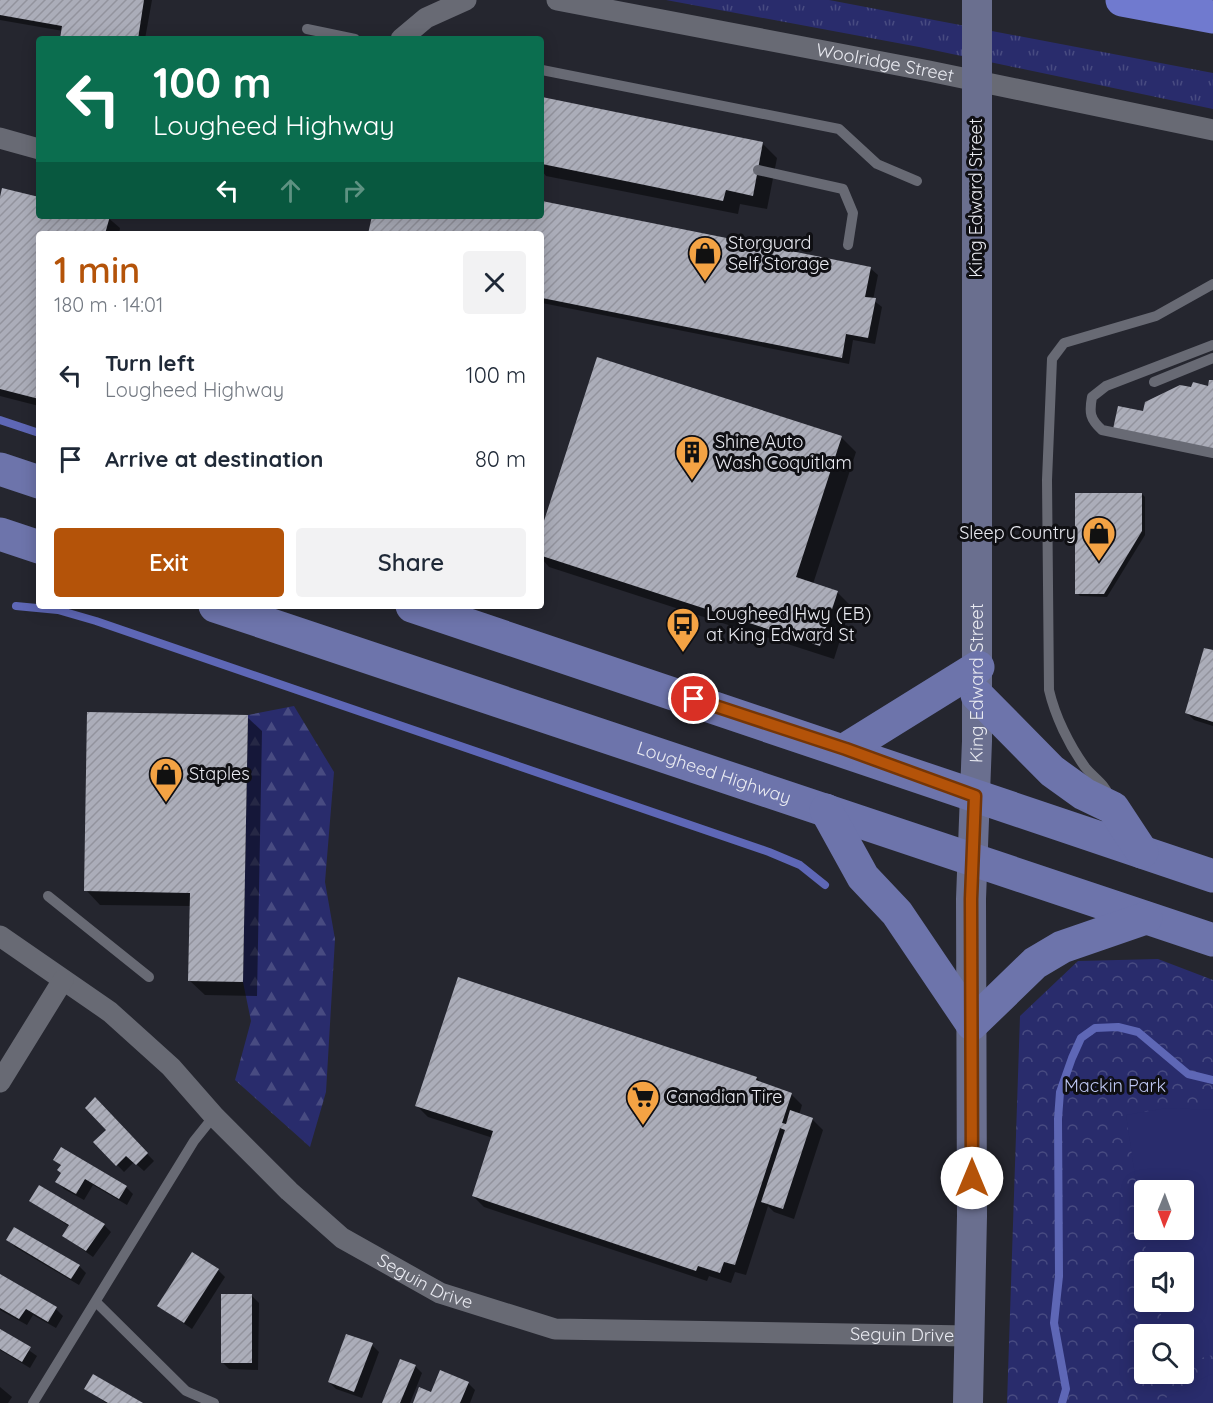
<!DOCTYPE html>
<meta charset="utf-8">
<style>
:root{--surface:#fff;--page:#f2f2f3;--text:#1f2937;--muted:#747a83;--accent:#b45309}
body{margin:0;font-family:Quicksand,sans-serif;background:var(--page);color:var(--text);height:100vh;display:flex;flex-direction:column;font-size:22px;white-space:nowrap}
*{box-sizing:border-box;margin:0}
p{font-size:20px;color:var(--muted)}
.icon{flex:none;width:33px;height:33px;fill:none;stroke:currentColor;stroke-width:2;stroke-linecap:round;stroke-linejoin:round}
.map{position:relative;flex:1;overflow:hidden}
.side{position:absolute;left:36px;top:231px;width:508px;height:378px;display:flex;flex-direction:column;background:var(--surface);border-radius:6px;box-shadow:0 3px 15px #0003}
.side>*{flex:none}
.hud{position:absolute;left:36px;top:36px;width:508px;height:183px;border-radius:6px;box-shadow:0 3px 15px #0003;background:#0b6e4f;color:#fff;overflow:hidden}
.needle{width:39px;rotate:181deg}
.fabs{position:absolute;left:1134px;top:1180px;display:grid;gap:12px}
.fabs a{display:grid;place-items:center;width:60px;height:60px;border-radius:6px;background:var(--surface);box-shadow:0 3px 15px #0003;font-size:30px}
.pin{position:absolute;display:grid;place-items:center;width:51px;height:51px;color:#fff;margin:-26px;border:3px solid #fff;border-radius:50%;box-shadow:0 2px 6px #0007}
.me{position:absolute;width:66px;margin:-33px;rotate:0deg;stroke-linejoin:round;filter:drop-shadow(0 0 4px #0008)}
.turn{display:flex;align-items:center;gap:21px;height:126px;padding:0 18px;font-size:27px}
.turn .icon{width:78px;height:78px;stroke-width:2.5}
.turn b{display:block;font-size:42px;line-height:51px}
.lanes{display:flex;align-items:center;height:57px;padding:0 18px;background:#0003;justify-content:center;gap:30px;direction:ltr}
.lanes .off{opacity:.35}
.round{display:grid;place-items:center;flex:none;width:63px;height:63px;border-radius:6px;background:var(--page)}
.headline{display:flex;align-items:center;justify-content:space-between;height:102px;padding:0 18px}
h1{font-size:36px;font-weight:600;line-height:45px;color:var(--accent)}
.primary-button{display:flex;gap:12px;margin-top:auto;padding:12px 18px}
.primary-button a{flex:1;height:69px;border-radius:6px;background:var(--accent);color:#fff;font-size:24px;font-weight:600;line-height:69px;text-align:center}
.primary-button a+a{background:var(--page);color:var(--text)}
ul{padding:0;list-style:none}
li{display:flex;align-items:center;gap:18px;height:84px;padding:0 18px}
li div{flex:1}
li b{display:block;font-size:22px}
li em{font-style:normal}
.map>svg:first-child{display:block}
.grass{fill:url(#grass-tufts)}
.forest{fill:url(#forest-firs)}
.park{fill:url(#park-crowns);fill-rule:evenodd}
.pitch{fill:#292c6c;fill-rule:evenodd}
.shadow{fill:#0007}
.lines{fill:none;stroke-linecap:round;stroke-linejoin:round}
.stream{stroke:#5e67b6;stroke-width:8}
.building{fill:url(#building-hatch)}
.lane{stroke:#686a74;stroke-width:10}
.street{stroke:#686a74;stroke-width:21}
.secondary{stroke:#6a6f8f;stroke-width:30}
.primary{stroke:#6d74ab;stroke-width:33}
.highway{stroke:#707acf;stroke-width:33}
.route-casing{stroke:#753606;stroke-width:15}
.route{stroke:#b45309;stroke-width:10}
.labels{text-anchor:middle;stroke-width:6;stroke-linejoin:round;paint-order:stroke}
.street-label{font-size:18px;fill:#e9eaf1;stroke:#0f0f13}
.poi-label{font-size:18px;fill:#e9eaf1;stroke:#0f0f13;text-anchor:start}
.park-label{font-size:18px;fill:#bec6f1;stroke:#0f0f13}
</style>
<div class="map">
<svg width="1213" height="1403" viewBox="0 0 1213 1403">
<defs>
<pattern id="grass-tufts" width="24" height="20" patternUnits="userSpaceOnUse" patternTransform="scale(1.5)"><rect width="24" height="20" fill="#292c6c"/><path d="M3 7l-1-3M5 7V3M7 7l1-3M15 17l-1-3M17 17v-4M19 17l1-3" fill="none" stroke="#484b81"/></pattern>
<pattern id="forest-firs" width="22" height="20" patternUnits="userSpaceOnUse" patternTransform="scale(1.5)"><rect width="22" height="20" fill="#292c6c"/><path d="M5 1l3.5 6h-7zM16 11l3.5 6h-7z" fill="#484b81"/></pattern>
<pattern id="park-crowns" width="20" height="18" patternUnits="userSpaceOnUse" patternTransform="scale(1.5)"><rect width="20" height="18" fill="#292c6c"/><path d="M2 6a3 3 0 1 1 6 0M12 15a3 3 0 1 1 6 0" fill="none" stroke="#484b81"/></pattern>
<pattern id="building-hatch" width="6" height="6" patternUnits="userSpaceOnUse" patternTransform="scale(1.5)"><rect width="6" height="6" fill="#abadb9"/><path d="M-1 1l2-2M0 6l6-6M5 7l2-2" fill="none" stroke="#92939d"/></pattern>
</defs>
<rect width="100%" height="100%" fill="#25262f"/>
<polygon class="grass" points="666,0 829,0 1213,73 1213,109 919,47"/>
<polygon class="forest" points="294,706 334,772 325,882 335,939 326,1092 310,1147 235,1080 251,1021 243,982 248,715"/>
<path class="park" d="M1158,959L1213,980V1403H1007L1020,1016L1078,961ZM1144,1191H1184V1230H1144ZM1144,1263H1184V1302H1144ZM1144,1335H1184V1374H1144Z"/>
<g class="pitch">
<path d="M1167,1108L1213,1110V1355L1185,1362L1184,1335H1166L1158,1302H1184V1263H1148L1126,1115ZM1144,1191H1184V1230H1144Z"/>
<polygon points="1213,1373 1213,1403 1156,1403"/>
</g>
<g class="shadow">
<polygon points="0,0 152,0 145,39 61,39 63,31 0,20"/>
<polygon points="543,99 762,143 777,158 767,209 740,204 738,214 546,176 542,171"/>
<polygon points="39,199 39,216 106,216 120,228 119,234 39,234 39,406 0,396 0,203"/>
<polygon points="542,202 870,268 878,275 873,300 882,307 875,344 853,340 849,364 542,303 542,234 370,234 374,216 542,216"/>
<polygon points="598,359 841,437 856,452 813,584 837,592 851,606 834,659 549,567 542,559 542,531"/>
<polygon points="1142,494 1145,497 1145,535 1107,597 1080,596 1077,593"/>
<polygon points="1213,652 1213,726 1194,720 1186,712"/>
<polygon points="247,717 262,731 257,996 205,995 190,981 191,906 100,905 86,890"/>
<polygon points="757,1078 763,1085 791,1094 802,1105 799,1115 812,1119 823,1130 794,1219 774,1212 768,1206 746,1275 735,1272 731,1283 709,1276 707,1281 484,1207 473,1196 493,1138 428,1117 417,1106"/>
<polygon points="95,1100 154,1161 144,1171 134,1162 124,1172 95,1142 108,1130"/>
<polygon points="62,1149 126,1187 133,1194 127,1205 93,1185 84,1200 64,1189 57,1182 62,1173 61,1166 55,1160"/>
<polygon points="39,1187 104,1225 111,1232 93,1257 64,1236 70,1227 31,1201"/>
<polygon points="8,1240 79,1266 86,1273 79,1285 15,1247"/>
<polygon points="218,1270 225,1277 192,1329 159,1306"/>
<polygon points="0,1276 56,1309 63,1316 56,1328 33,1315 27,1325 0,1310"/>
<polygon points="252,1296 259,1303 258,1370 229,1369 222,1362"/>
<polygon points="0,1330 37,1356 30,1368 0,1350"/>
<polygon points="372,1345 379,1352 362,1398 336,1389 329,1382"/>
<polygon points="415,1366 422,1373 410,1403 384,1403"/>
<polygon points="468,1383 475,1390 470,1403 414,1403 432,1394"/>
<polygon points="0,1387 12,1397 8,1403 0,1403"/>
<polygon points="86,1389 140,1403 106,1403"/>
</g>
<g class="lines">
<g class="stream">
<polyline points="0,420 39,433"/>
<polyline points="16,606 58,610 96,621 769,852 800,865 825,885"/>
<polyline points="1062,1403 1066,1389 1054,1323 1059,1276 1058,1119 1060,1092 1072,1058 1081,1038 1095,1028 1118,1027 1138,1032 1188,1074 1213,1080"/>
</g>
</g>
<g class="building">
<polygon points="0,0 144,0 138,39 60,39 62,26 0,15"/>
<polygon points="542,97 763,142 753,196 726,190 723,201 542,164"/>
<polygon points="2,188 39,197 39,216 110,216 105,234 39,234 39,399 0,389 0,197"/>
<polygon points="542,201 871,267 865,297 876,298 868,338 846,334 842,358 542,298 542,234 368,234 372,216 542,216"/>
<polygon points="597,357 842,436 796,577 838,591 820,646 542,556 542,527"/>
<polygon points="1209,380 1213,380 1213,450 1113,429 1118,406 1143,411 1145,402 1180,385 1191,387 1193,382 1208,386"/>
<polygon points="1075,493 1142,493 1142,531 1104,594 1075,594"/>
<polygon points="1204,648 1213,650 1213,722 1185,713"/>
<polygon points="87,712 248,715 243,982 188,981 190,893 84,891"/>
<polygon points="458,977 757,1077 756,1080 792,1093 782,1123 786,1124 790,1110 813,1118 783,1209 761,1202 785,1130 780,1128 735,1265 724,1262 720,1273 698,1266 696,1271 472,1196 493,1131 415,1106"/>
<polygon points="95,1097 148,1153 136,1165 126,1156 116,1166 93,1142 106,1130 85,1108"/>
<polygon points="61,1147 127,1186 119,1199 85,1179 76,1194 55,1182 61,1173 57,1170 61,1165 53,1160"/>
<polygon points="39,1185 105,1224 86,1251 62,1236 69,1225 29,1201"/>
<polygon points="14,1227 80,1265 71,1279 6,1240"/>
<polygon points="192,1252 219,1269 184,1323 157,1306"/>
<polygon points="0,1274 57,1307 48,1322 26,1309 19,1319 0,1308"/>
<rect x="221" y="1294" width="31" height="69"/>
<polygon points="0,1329 31,1347 22,1362 0,1349"/>
<polygon points="346,1334 373,1343 354,1392 328,1382"/>
<polygon points="400,1359 416,1365 400,1403 382,1403"/>
<polygon points="440,1370 469,1382 460,1403 413,1403 419,1387 431,1392"/>
<polygon points="93,1374 143,1403 108,1403 84,1389"/>
</g>
<g class="lines">
<g class="lane">
<polyline points="307,29 355,39"/>
<polyline points="542,70 839,129 877,164 917,181"/>
<polyline points="758,170 843,189 853,213 848,245"/>
<path d="M1213,345L1106,386L1092,397C1089,413 1090,419 1102,430L1213,453"/>
<polyline points="1154,382 1213,358"/>
<path d="M1109,796C1105,784 1093,777 1085,767C1069,745 1055,716 1049,690L1047,480L1052,359L1064,343L1156,316L1213,284"/>
<polyline points="48,896 149,977"/>
<polyline points="96,1302 186,1391 214,1403"/>
<polyline points="33,1403 194,1141 214,1116"/>
</g>
<g class="street">
<path id="s1" d="M557,0L929,71L1213,130"/>
<polyline points="401,39 426,18 466,0"/>
<polyline points="0,138 39,149"/>
<path id="s2" d="M0,936L110,1012L171,1067L214,1116L289,1191L342,1238L440,1293L555,1329L969,1336"/>
<polyline points="0,1082 63,980"/>
</g>
<path class="secondary" id="s3" d="M968,1403L972,1216L971,899L977,741V0"/>
<g class="primary">
<polyline points="0,469 39,482"/>
<polyline points="0,534 39,547"/>
<path id="s4" d="M215,606L1213,940"/>
<path d="M412,606C680,694 947,784 1213,876"/>
<polyline points="977,695 1052,771 1084,794 1113,808 1142,852"/>
<polyline points="846,749 978,667"/>
<polyline points="826,810 863,877 897,913 972,1024 1035,963 1062,947 1146,918"/>
</g>
<polyline class="highway" points="1122,0 1213,17"/>
</g>
<g class="lines">
<defs>
<polyline id="route" points="694,699 846,749 975,796 971,899 972,1178"/>
</defs>
<use href="#route" class="route-casing"/>
<use href="#route" class="route"/>
</g>
<defs>
<symbol id="shop-pin" viewBox="-11 -11 22 30"><path d="M0 17L-7.5 6A9.5 9.5 0 1 1 7.5 6Z" fill="#f4a344" stroke="#0f0f13"/><path d="M-5-2.5h2.3a2.7 3.5 0 0 1 5.4 0H5L5.5 6h-11ZM-1.5-2.5h3a1.5 2.3 0 0 0-3 0Z" fill="#111"/></symbol>
<symbol id="building-pin" viewBox="-11 -11 22 30"><path d="M0 17L-7.5 6A9.5 9.5 0 1 1 7.5 6Z" fill="#f4a344" stroke="#0f0f13"/><path d="M-4-6H4V6H1V3H-1V6H-4ZM-2.5-4.3h1.7v1.8h-1.7ZM.8-4.3h1.7v1.8H.8ZM-2.5-1h1.7V.8h-1.7ZM.8-1h1.7V.8H.8Z" fill="#111"/></symbol>
<symbol id="bus-pin" viewBox="-11 -11 22 30"><path d="M0 17L-7.5 6A9.5 9.5 0 1 1 7.5 6Z" fill="#f4a344" stroke="#0f0f13"/><path d="M-5-6H5V4H4V6H2V4H-2V6H-4V4H-5ZM-3.5-4V0h7V-4ZM-3.5 1.2v1.5H-2V1.2ZM2 1.2v1.5H3.5V1.2Z" fill="#111"/></symbol>
<symbol id="supermarket-pin" viewBox="-11 -11 22 30"><path d="M0 17L-7.5 6A9.5 9.5 0 1 1 7.5 6Z" fill="#f4a344" stroke="#0f0f13"/><path d="M-6-5.5h2.5l.6 2H6L4.5 2H-2.5L-4.4-4H-6ZM-1.5 3.2a1.3 1.3 0 1 0 .1 0ZM3 3.2a1.3 1.3 0 1 0 .1 0Z" fill="#111"/></symbol>
</defs>
<g fill-rule="evenodd">
<use href="#shop-pin" x="686" y="234" width="38" height="52"/>
<use href="#building-pin" x="673" y="433" width="38" height="52"/>
<use href="#shop-pin" x="1080" y="514" width="38" height="52"/>
<use href="#bus-pin" x="664" y="605" width="38" height="52"/>
<use href="#shop-pin" x="147" y="755" width="38" height="52"/>
<use href="#supermarket-pin" x="624" y="1078" width="38" height="52"/>
</g>
<g class="labels">
<g class="street-label">
<text dy="6" stroke="none"><textPath href="#s1" startOffset="334">Woolridge Street</textPath></text>
<text transform="translate(976 198) rotate(-90)" y="6">King Edward Street</text>
<text dy="6" stroke="none"><textPath href="#s3" startOffset="720">King Edward Street</textPath></text>
<text dy="6" stroke="none"><textPath href="#s4" startOffset="526">Lougheed Highway</textPath></text>
<text dy="6" stroke="none"><textPath href="#s2" startOffset="552">Seguin Drive</textPath></text>
<text dy="6" stroke="none"><textPath href="#s2" startOffset="1038">Seguin Drive</textPath></text>
</g>
<g class="poi-label">
<text x="728" y="249">Storguard<tspan x="728" dy="21">Self Storage</tspan></text>
<text x="715" y="448">Shine Auto<tspan x="715" dy="21">Wash Coquitlam</tspan></text>
<text x="1076" y="539" text-anchor="end">Sleep Country</text>
<text x="706" y="620">Lougheed Hwy (EB)<tspan x="706" dy="21">at King Edward St</tspan></text>
<text x="189" y="780">Staples</text>
<text x="666" y="1103">Canadian Tire</text>
</g>
<g class="park-label">
<text x="1115" y="1092">Mackin Park</text>
</g>
</g>
</svg>
<div class="fabs">
<a><svg class="needle" viewBox="-14 -14 28 28"><path d="M0-13l5 13h-10z" fill="#e53935"/><path d="M0 13l5-13h-10z" fill="#747a83"/></svg></a>
<a><svg class="icon" aria-label="sound" viewBox="0 0 24 24"><path d="M4 9h4l5-4v14l-5-4H4zM17 9q2 3 0 6"/></svg></a>
<a><svg class="icon" aria-label="search" viewBox="0 0 24 24"><circle cx="10" cy="10" r="6"/><path d="M15 15l6 6"/></svg></a>
</div>
<div class="pin" style="left:694px;top:699px;background:#d93025"><svg class="icon" aria-label="arrive" viewBox="0 0 24 24"><path d="M6 21V4h12l-3 4 3 4H6"/></svg></div>
<svg class="me" style="left:972px;top:1178px" viewBox="-20 -20 40 40"><circle r="19" fill="#fff"/><path d="M0-13L10 11 0 6-10 11z" fill="#b45309"/></svg>
<div class="hud">
<div class="turn"><svg class="icon" aria-label="left" viewBox="0 0 24 24"><path d="M17 20v-9H6M10 6l-5 5 5 5"/></svg><div><b>100 m</b>Lougheed Highway</div></div>
<div class="lanes"><svg class="icon" aria-label="left" viewBox="0 0 24 24"><path d="M17 20v-9H6M10 6l-5 5 5 5"/></svg><svg class="icon off" aria-label="ahead" viewBox="0 0 24 24"><path d="M12 20V5M6 11l6-6 6 6"/></svg><svg class="icon off" aria-label="right" viewBox="0 0 24 24"><path d="M7 20v-9h11M14 6l5 5-5 5"/></svg></div>
</div>
<section class="side">
<div class="headline"><div><h1>1 min</h1><p>180 m · 14:01</p></div><a class="round"><svg class="icon" aria-label="close" viewBox="0 0 24 24"><path d="M6 6l12 12M18 6L6 18"/></svg></a></div>
<ul>
<li><svg class="icon" aria-label="left" viewBox="0 0 24 24"><path d="M17 20v-9H6M10 6l-5 5 5 5"/></svg><div><b>Turn left</b><p>Lougheed Highway</p></div><em>100 m</em></li>
<li><svg class="icon" aria-label="arrive" viewBox="0 0 24 24"><path d="M6 21V4h12l-3 4 3 4H6"/></svg><div><b>Arrive at destination</b></div><em>80 m</em></li>
</ul>
<div class="primary-button"><a>Exit</a><a>Share</a></div>
</section>
</div>
